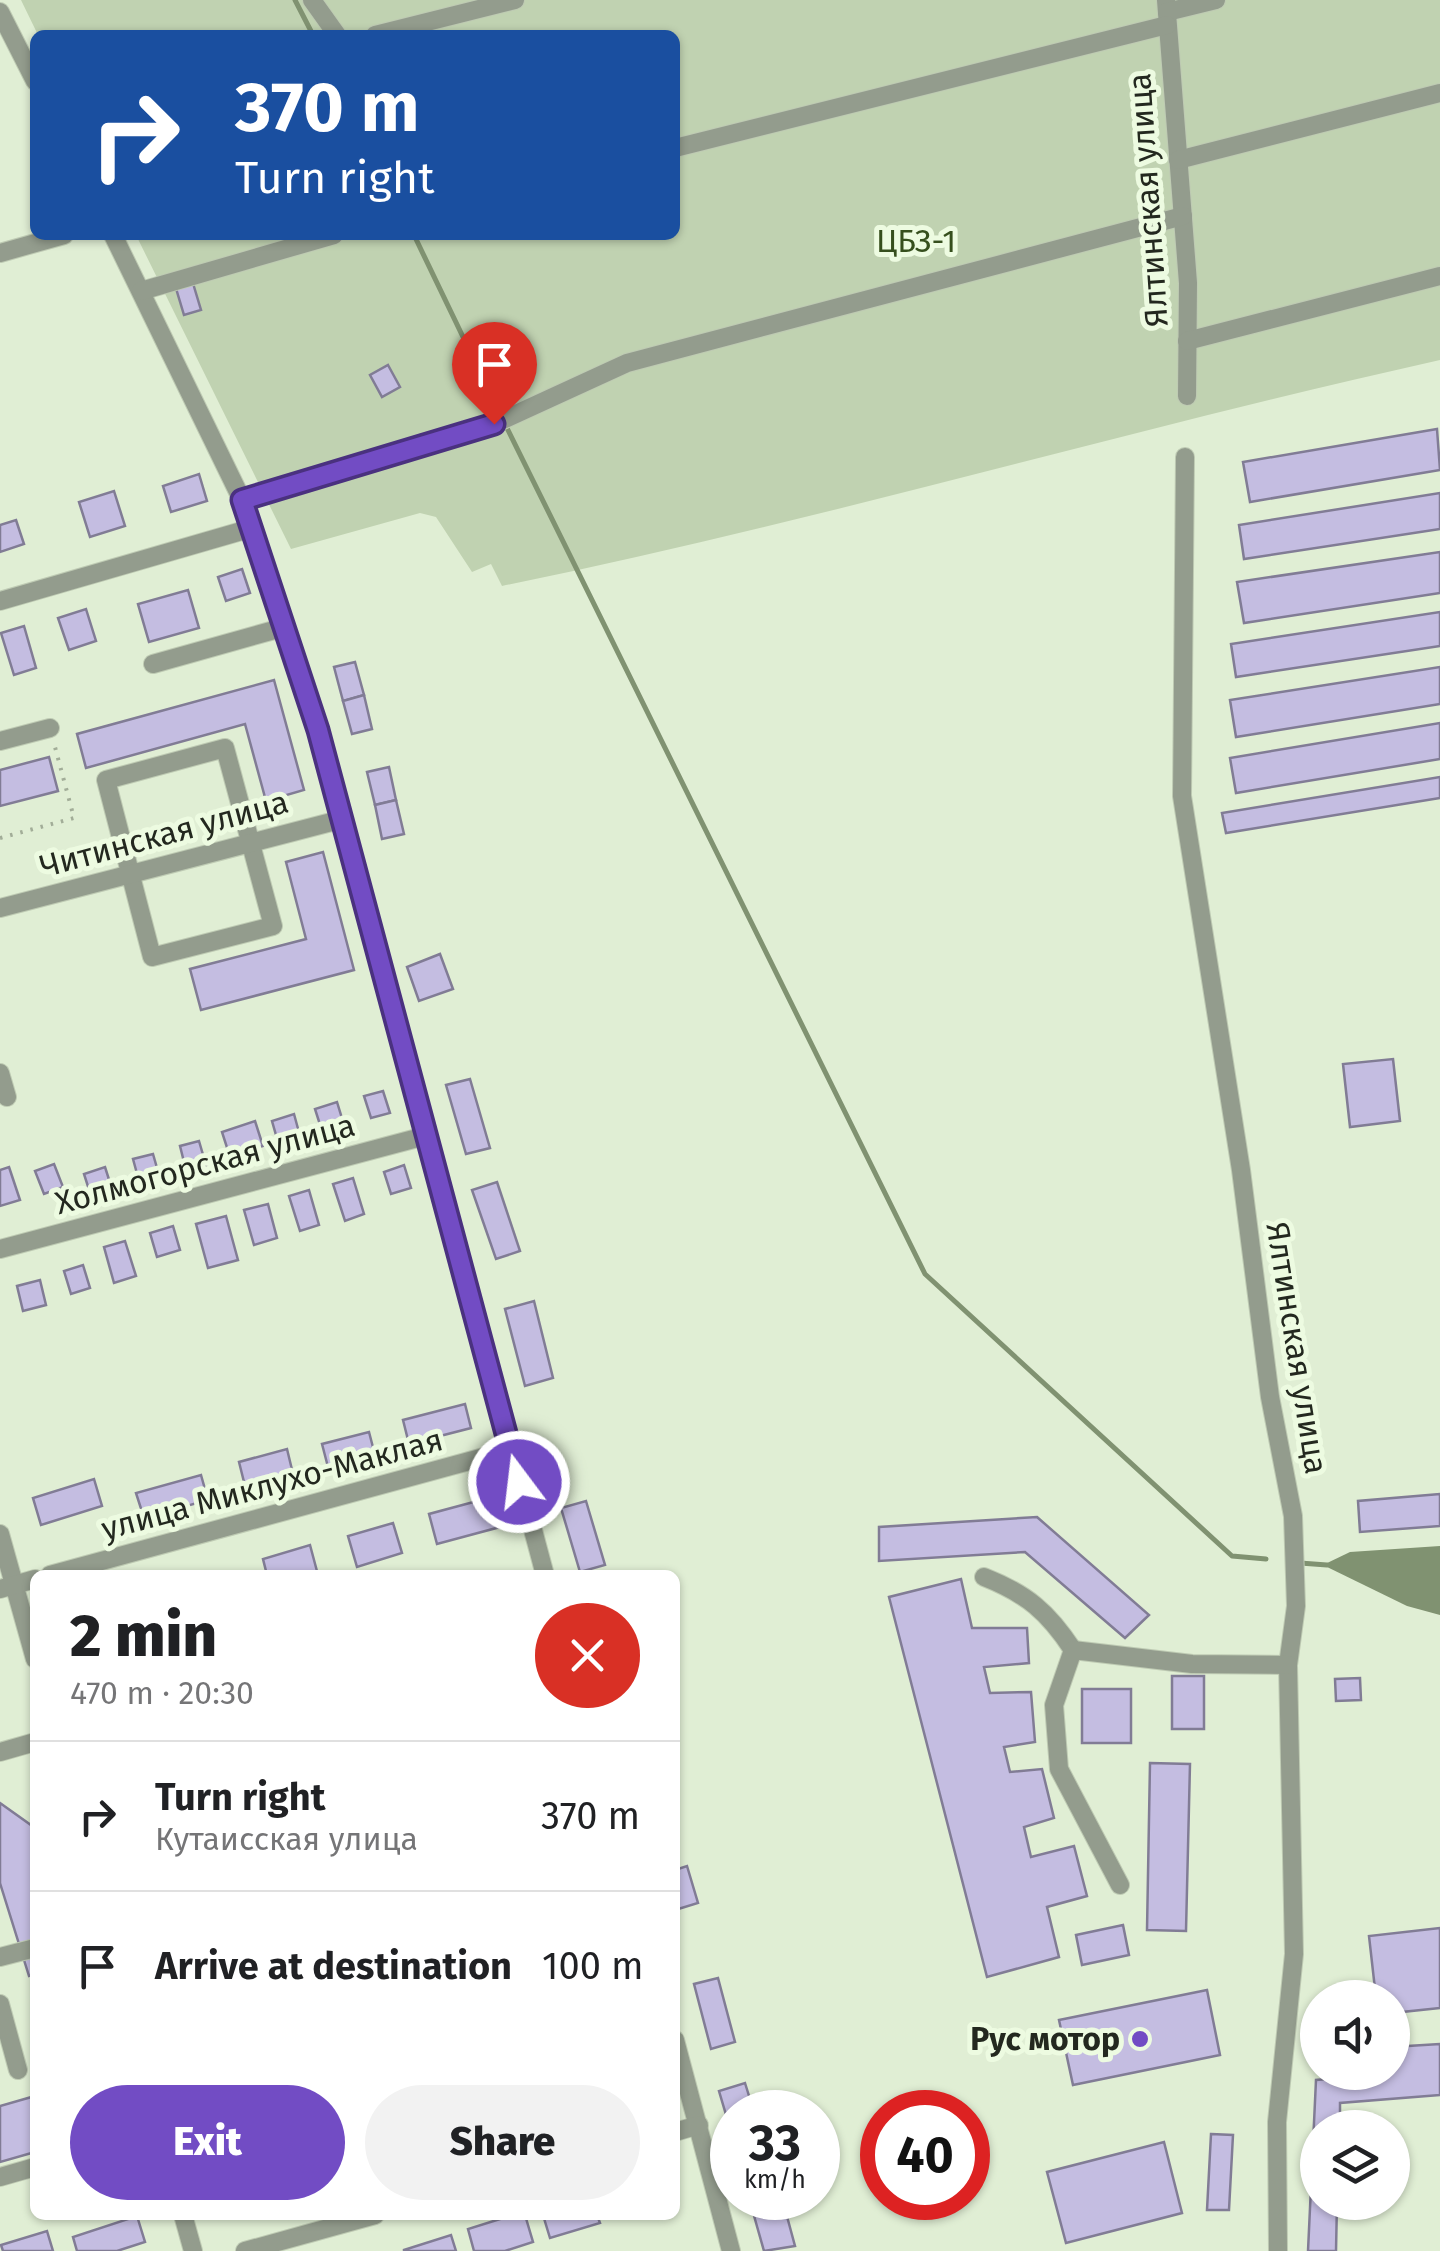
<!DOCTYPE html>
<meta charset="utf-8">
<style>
:root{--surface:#fff;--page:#f2f2f2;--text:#202124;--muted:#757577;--line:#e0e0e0;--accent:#724cc4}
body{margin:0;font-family:"Fira Sans",sans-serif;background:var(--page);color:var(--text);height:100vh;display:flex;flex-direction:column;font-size:38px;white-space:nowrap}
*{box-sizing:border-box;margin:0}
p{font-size:32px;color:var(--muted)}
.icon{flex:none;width:55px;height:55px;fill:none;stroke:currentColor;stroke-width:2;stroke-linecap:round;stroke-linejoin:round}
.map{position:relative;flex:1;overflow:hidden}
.drawer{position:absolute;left:30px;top:1570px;width:650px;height:650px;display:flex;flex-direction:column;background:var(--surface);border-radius:15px;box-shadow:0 2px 8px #0004}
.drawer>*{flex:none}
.top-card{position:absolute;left:30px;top:30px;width:650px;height:210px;border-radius:15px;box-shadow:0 2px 8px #0004;background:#1a4fa0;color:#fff;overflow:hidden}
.fabs{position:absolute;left:1300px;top:1980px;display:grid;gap:20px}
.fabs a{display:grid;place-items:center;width:110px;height:110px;border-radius:50%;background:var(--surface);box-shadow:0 2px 8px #0004;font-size:50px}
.speed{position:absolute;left:710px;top:2090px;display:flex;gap:20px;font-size:50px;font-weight:700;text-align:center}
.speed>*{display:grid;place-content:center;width:130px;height:130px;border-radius:50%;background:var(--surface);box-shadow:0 2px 8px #0004;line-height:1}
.speed small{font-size:25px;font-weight:400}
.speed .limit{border:15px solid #d22;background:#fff;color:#111}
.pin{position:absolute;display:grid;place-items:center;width:85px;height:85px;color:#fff;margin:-102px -42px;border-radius:50% 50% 50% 0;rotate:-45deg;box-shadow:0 0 10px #0007}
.pin .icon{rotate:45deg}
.me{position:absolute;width:110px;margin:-55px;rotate:345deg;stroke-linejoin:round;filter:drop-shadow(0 0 8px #0008)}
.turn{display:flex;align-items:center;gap:35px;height:210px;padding:0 40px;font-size:45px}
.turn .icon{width:130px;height:130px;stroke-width:2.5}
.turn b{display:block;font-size:70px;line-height:85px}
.round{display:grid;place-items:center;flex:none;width:105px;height:105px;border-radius:52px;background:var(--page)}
.summary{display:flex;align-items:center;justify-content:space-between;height:170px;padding:0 40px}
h1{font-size:60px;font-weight:800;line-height:75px}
.primary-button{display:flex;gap:20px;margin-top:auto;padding:20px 40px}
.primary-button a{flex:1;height:115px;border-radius:60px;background:var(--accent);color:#fff;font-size:40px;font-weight:800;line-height:115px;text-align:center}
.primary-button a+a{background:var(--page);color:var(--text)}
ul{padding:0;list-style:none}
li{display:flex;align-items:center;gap:30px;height:150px;padding:0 40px;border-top:2px solid var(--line)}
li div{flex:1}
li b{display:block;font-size:38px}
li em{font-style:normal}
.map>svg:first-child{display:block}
.green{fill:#c0d2b1}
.water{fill:#809271}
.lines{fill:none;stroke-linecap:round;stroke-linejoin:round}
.stream{stroke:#809271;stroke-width:5}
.building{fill:#c4bde1;stroke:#817c95;stroke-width:2.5}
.minor-casing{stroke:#becab3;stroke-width:20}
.path{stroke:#a2ad98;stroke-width:4;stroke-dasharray:2.5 8;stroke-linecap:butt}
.minor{stroke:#939c8d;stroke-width:18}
.route-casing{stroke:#4a317f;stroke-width:25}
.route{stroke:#724cc4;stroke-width:18}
.poi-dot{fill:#724cc4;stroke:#edfbe1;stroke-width:4}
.labels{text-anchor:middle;stroke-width:10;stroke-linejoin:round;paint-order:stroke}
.street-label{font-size:32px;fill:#23281f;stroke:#edfbe1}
.park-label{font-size:32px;fill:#364f1d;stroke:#edfbe1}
.poi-label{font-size:32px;font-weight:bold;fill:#23281f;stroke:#edfbe1;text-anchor:end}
</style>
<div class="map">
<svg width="1440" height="2251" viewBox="0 0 1440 2251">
<rect width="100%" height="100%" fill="#e0eed4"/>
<path class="green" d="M21,0H1440V360C1126,430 817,522 502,586L491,564L472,572L436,517L420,513L291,549L136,235H675V35H38Z"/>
<polygon class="water" points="1440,1546 1440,1615 1407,1606 1323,1565 1350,1552"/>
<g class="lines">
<g class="stream">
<polyline points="295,0 313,35"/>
<polyline points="414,235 501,416"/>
<polyline points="506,426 925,1274 1232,1556 1266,1559"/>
<polyline points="1300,1563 1327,1565"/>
</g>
</g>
<g class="building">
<polygon points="192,280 201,310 184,315 175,285"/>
<polygon points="388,365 400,387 382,397 370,375"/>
<polygon points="1437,429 1440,470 1250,502 1243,462"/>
<polygon points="199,474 207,501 171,512 163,486"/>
<polygon points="114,491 125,526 90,537 79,502"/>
<polygon points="1440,493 1440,529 1244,559 1239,525"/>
<polygon points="16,520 24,544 0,552 0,525"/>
<polygon points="1440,552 1440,593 1244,623 1237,582"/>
<polygon points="242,569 250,593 226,601 218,577"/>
<polygon points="188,590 199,628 149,642 138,604"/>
<polygon points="86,609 96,641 69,650 58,618"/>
<polygon points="1440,612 1440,646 1236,677 1231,644"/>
<polygon points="24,626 36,668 14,675 1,633"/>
<polygon points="355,662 364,695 343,701 334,667"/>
<polygon points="1440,667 1440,704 1236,737 1230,700"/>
<polygon points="274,680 304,790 266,801 245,724 86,768 77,734"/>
<polygon points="364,695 372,729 352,734 343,701"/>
<polygon points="1440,723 1440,759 1236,793 1230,758"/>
<polygon points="49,757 58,791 0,806 0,770"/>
<polygon points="389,767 396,800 375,805 367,772"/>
<polygon points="1440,777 1440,798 1226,833 1222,813"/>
<polygon points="396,800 404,834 382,839 375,805"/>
<polygon points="323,852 354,970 201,1010 190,969 306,939 286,862"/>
<polygon points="440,954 453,989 419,1001 407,967"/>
<polygon points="1393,1059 1400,1121 1350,1127 1343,1064"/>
<polygon points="470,1079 490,1148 466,1154 446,1085"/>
<polygon points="383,1091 390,1113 371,1118 364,1096"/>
<polygon points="337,1102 344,1125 322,1131 315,1109"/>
<polygon points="294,1114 300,1136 278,1142 272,1121"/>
<polygon points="255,1121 263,1146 230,1157 222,1132"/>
<polygon points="199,1141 206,1165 186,1170 180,1146"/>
<polygon points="153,1154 159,1175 139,1181 133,1159"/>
<polygon points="54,1164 63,1187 44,1194 35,1171"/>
<polygon points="404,1165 411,1188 391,1194 384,1172"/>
<polygon points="9,1167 20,1200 0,1206 0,1170"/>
<polygon points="105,1167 112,1189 91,1196 84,1174"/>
<polygon points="353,1178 364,1214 345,1221 333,1184"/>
<polygon points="497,1182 520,1251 496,1259 472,1190"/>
<polygon points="309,1190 319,1225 300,1231 289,1196"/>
<polygon points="268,1204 277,1238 254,1245 244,1210"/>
<polygon points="226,1216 238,1260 208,1268 196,1224"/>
<polygon points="173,1226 180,1250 157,1257 150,1233"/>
<polygon points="125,1241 136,1276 114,1283 104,1247"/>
<polygon points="83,1265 90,1288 71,1294 64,1271"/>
<polygon points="40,1280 46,1305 23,1311 17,1286"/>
<polygon points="534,1301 553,1378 525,1386 505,1309"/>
<polygon points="465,1404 471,1428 409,1444 403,1420"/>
<polygon points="369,1432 375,1455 328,1467 322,1444"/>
<polygon points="287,1449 294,1478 246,1490 239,1462"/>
<polygon points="201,1475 208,1500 144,1518 136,1493"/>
<polygon points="94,1479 102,1506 41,1525 33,1498"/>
<polygon points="1440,1494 1440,1526 1360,1532 1358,1501"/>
<polygon points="492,1497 500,1527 437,1544 429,1514"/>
<polygon points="586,1501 605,1565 580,1572 561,1508"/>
<polygon points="1037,1517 1149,1615 1125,1638 1025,1552 879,1561 879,1527"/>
<polygon points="393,1523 402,1553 357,1567 348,1536"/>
<polygon points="310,1545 318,1575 267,1575 263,1559"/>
<polygon points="961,1579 972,1628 1027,1628 1029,1663 984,1667 990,1693 1031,1692 1035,1742 1004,1747 1010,1772 1042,1769 1054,1818 1024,1827 1031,1857 1074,1846 1087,1896 1047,1907 1059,1957 987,1977 889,1597"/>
<rect x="1172" y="1676" width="32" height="53"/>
<polygon points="1360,1678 1361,1700 1336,1701 1335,1679"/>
<rect x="1082" y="1689" width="49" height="54"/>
<polygon points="1150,1763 1190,1764 1186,1931 1147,1930"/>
<polygon points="0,1803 35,1828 35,1974 29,1976 0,1883"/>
<polygon points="687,1866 698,1903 675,1910 675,1870"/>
<polygon points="1123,1925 1129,1955 1082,1965 1076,1935"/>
<polygon points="1440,1928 1440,2008 1392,2013 1392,1998 1376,1998 1369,1936"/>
<polygon points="718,1978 735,2042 711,2049 694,1984"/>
<polygon points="1207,1990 1220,2055 1073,2085 1059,2020"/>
<polygon points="1440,2044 1440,2095 1340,2103 1340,2128 1318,2128 1318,2202 1337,2202 1336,2251 1308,2251 1316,2080 1351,2077 1351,2072 1392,2072 1392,2047"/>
<polygon points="745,2083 754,2112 732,2112 732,2135 719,2091"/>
<polygon points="35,2096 35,2152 0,2162 0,2106"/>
<polygon points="1211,2134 1233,2135 1229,2210 1207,2210"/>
<polygon points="1164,2142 1182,2213 1066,2243 1047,2172"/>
<polygon points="749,2198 782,2198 795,2246 764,2251"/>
<polygon points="513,2215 525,2215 533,2242 505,2251 474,2251 468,2229"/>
<polygon points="543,2215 597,2215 600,2223 550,2238"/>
<polygon points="137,2216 145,2242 117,2251 77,2251 73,2237"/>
<polygon points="47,2231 53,2251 3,2251 1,2245"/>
<polygon points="451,2235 456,2251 404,2251 404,2250"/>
</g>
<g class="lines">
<defs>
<g id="minor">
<polyline points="312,0 337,35"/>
<polyline points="1166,0 1188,283 1187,396"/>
<polyline points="0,12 35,81"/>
<polyline points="1167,12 1216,0"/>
<polyline points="375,35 515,0"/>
<polyline points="675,148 1167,25"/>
<polyline points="1178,160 1440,93"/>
<polyline points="113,235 242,500 285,627 343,819 545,1575"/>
<polyline points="0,253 64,235"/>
<polyline points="141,291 334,235"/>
<polyline points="1187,341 1440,276"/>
<polyline points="1185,457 1182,796 1241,1170 1270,1397 1293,1516 1296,1606 1288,1665 1294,1954 1277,2122 1278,2251"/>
<polyline points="242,500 494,424 627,363 1183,216"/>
<polyline points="0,601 252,528"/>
<polyline points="153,664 285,627"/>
<polyline points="0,741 50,728"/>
<polygon points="225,748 273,926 152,957 106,780"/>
<polyline points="0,908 343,819"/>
<polyline points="0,1073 7,1097"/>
<polyline points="0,1249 425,1136"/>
<polyline points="0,1534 35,1659"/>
<polyline points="50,1575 510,1450"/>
<path d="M984,1577C1027,1594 1048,1612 1073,1650"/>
<polyline points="0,1589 35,1579"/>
<polyline points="0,1752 35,1742"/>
<polyline points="1120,1885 1059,1769 1054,1705 1073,1650 1192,1664 1288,1665"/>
<polyline points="0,1957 35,1948"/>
<polyline points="0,2004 18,2070"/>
<polyline points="675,2040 731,2251"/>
<polyline points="675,2132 699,2125"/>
<polyline points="0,2177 35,2167"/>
<polyline points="183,2215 193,2251"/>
<polyline points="245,2251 375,2215"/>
</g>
</defs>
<use href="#minor" class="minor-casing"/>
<polyline class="path" points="0,838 74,818 55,747"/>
<use href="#minor" class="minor"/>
</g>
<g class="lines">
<defs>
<polyline id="route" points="494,424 242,500 318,730 519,1482"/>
</defs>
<use href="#route" class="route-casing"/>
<use href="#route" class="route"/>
</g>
<circle class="poi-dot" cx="1140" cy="2039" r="10"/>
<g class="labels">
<g class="street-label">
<text transform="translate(1148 200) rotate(-94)" y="11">Ялтинская улица</text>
<text transform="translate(164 834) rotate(-15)" y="11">Читинская улица</text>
<text transform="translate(205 1164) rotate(-15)" y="11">Холмогорская улица</text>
<text transform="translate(1297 1348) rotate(81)" y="11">Ялтинская улица</text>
<text transform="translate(272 1484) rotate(-15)" y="11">улица Миклухо-Маклая</text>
</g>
<g class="park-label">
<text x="916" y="252">ЦБЗ-1</text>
</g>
<g class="poi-label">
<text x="1120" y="2050">Рус мотор</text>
</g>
</g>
</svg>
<div class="fabs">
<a><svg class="icon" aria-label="sound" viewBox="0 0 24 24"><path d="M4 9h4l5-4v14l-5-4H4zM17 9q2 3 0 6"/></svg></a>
<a><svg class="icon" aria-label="layers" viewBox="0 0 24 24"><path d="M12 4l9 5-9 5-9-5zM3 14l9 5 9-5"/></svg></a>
</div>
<div class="speed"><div>33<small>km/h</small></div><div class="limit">40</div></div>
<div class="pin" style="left:494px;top:424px;background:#d93025"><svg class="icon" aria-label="arrive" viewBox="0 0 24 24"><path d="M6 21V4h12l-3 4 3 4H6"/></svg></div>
<svg class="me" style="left:519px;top:1482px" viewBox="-20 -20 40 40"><circle r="17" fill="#724cc4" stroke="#fff" stroke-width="3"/><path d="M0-11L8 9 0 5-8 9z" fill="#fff"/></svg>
<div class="top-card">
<div class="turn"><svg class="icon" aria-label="right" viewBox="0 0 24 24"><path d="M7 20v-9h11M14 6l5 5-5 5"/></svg><div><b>370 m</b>Turn right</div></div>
</div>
<section class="drawer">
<div class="summary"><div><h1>2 min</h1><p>470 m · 20:30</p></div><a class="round" style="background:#d93025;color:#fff"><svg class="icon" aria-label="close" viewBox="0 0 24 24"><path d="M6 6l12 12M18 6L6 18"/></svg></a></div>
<ul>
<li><svg class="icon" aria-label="right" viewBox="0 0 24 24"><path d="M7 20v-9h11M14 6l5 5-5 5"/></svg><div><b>Turn right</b><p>Кутаисская улица</p></div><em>370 m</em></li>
<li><svg class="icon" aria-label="arrive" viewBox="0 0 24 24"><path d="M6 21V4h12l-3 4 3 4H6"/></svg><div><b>Arrive at destination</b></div><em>100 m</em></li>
</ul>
<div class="primary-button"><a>Exit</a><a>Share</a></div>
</section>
</div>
